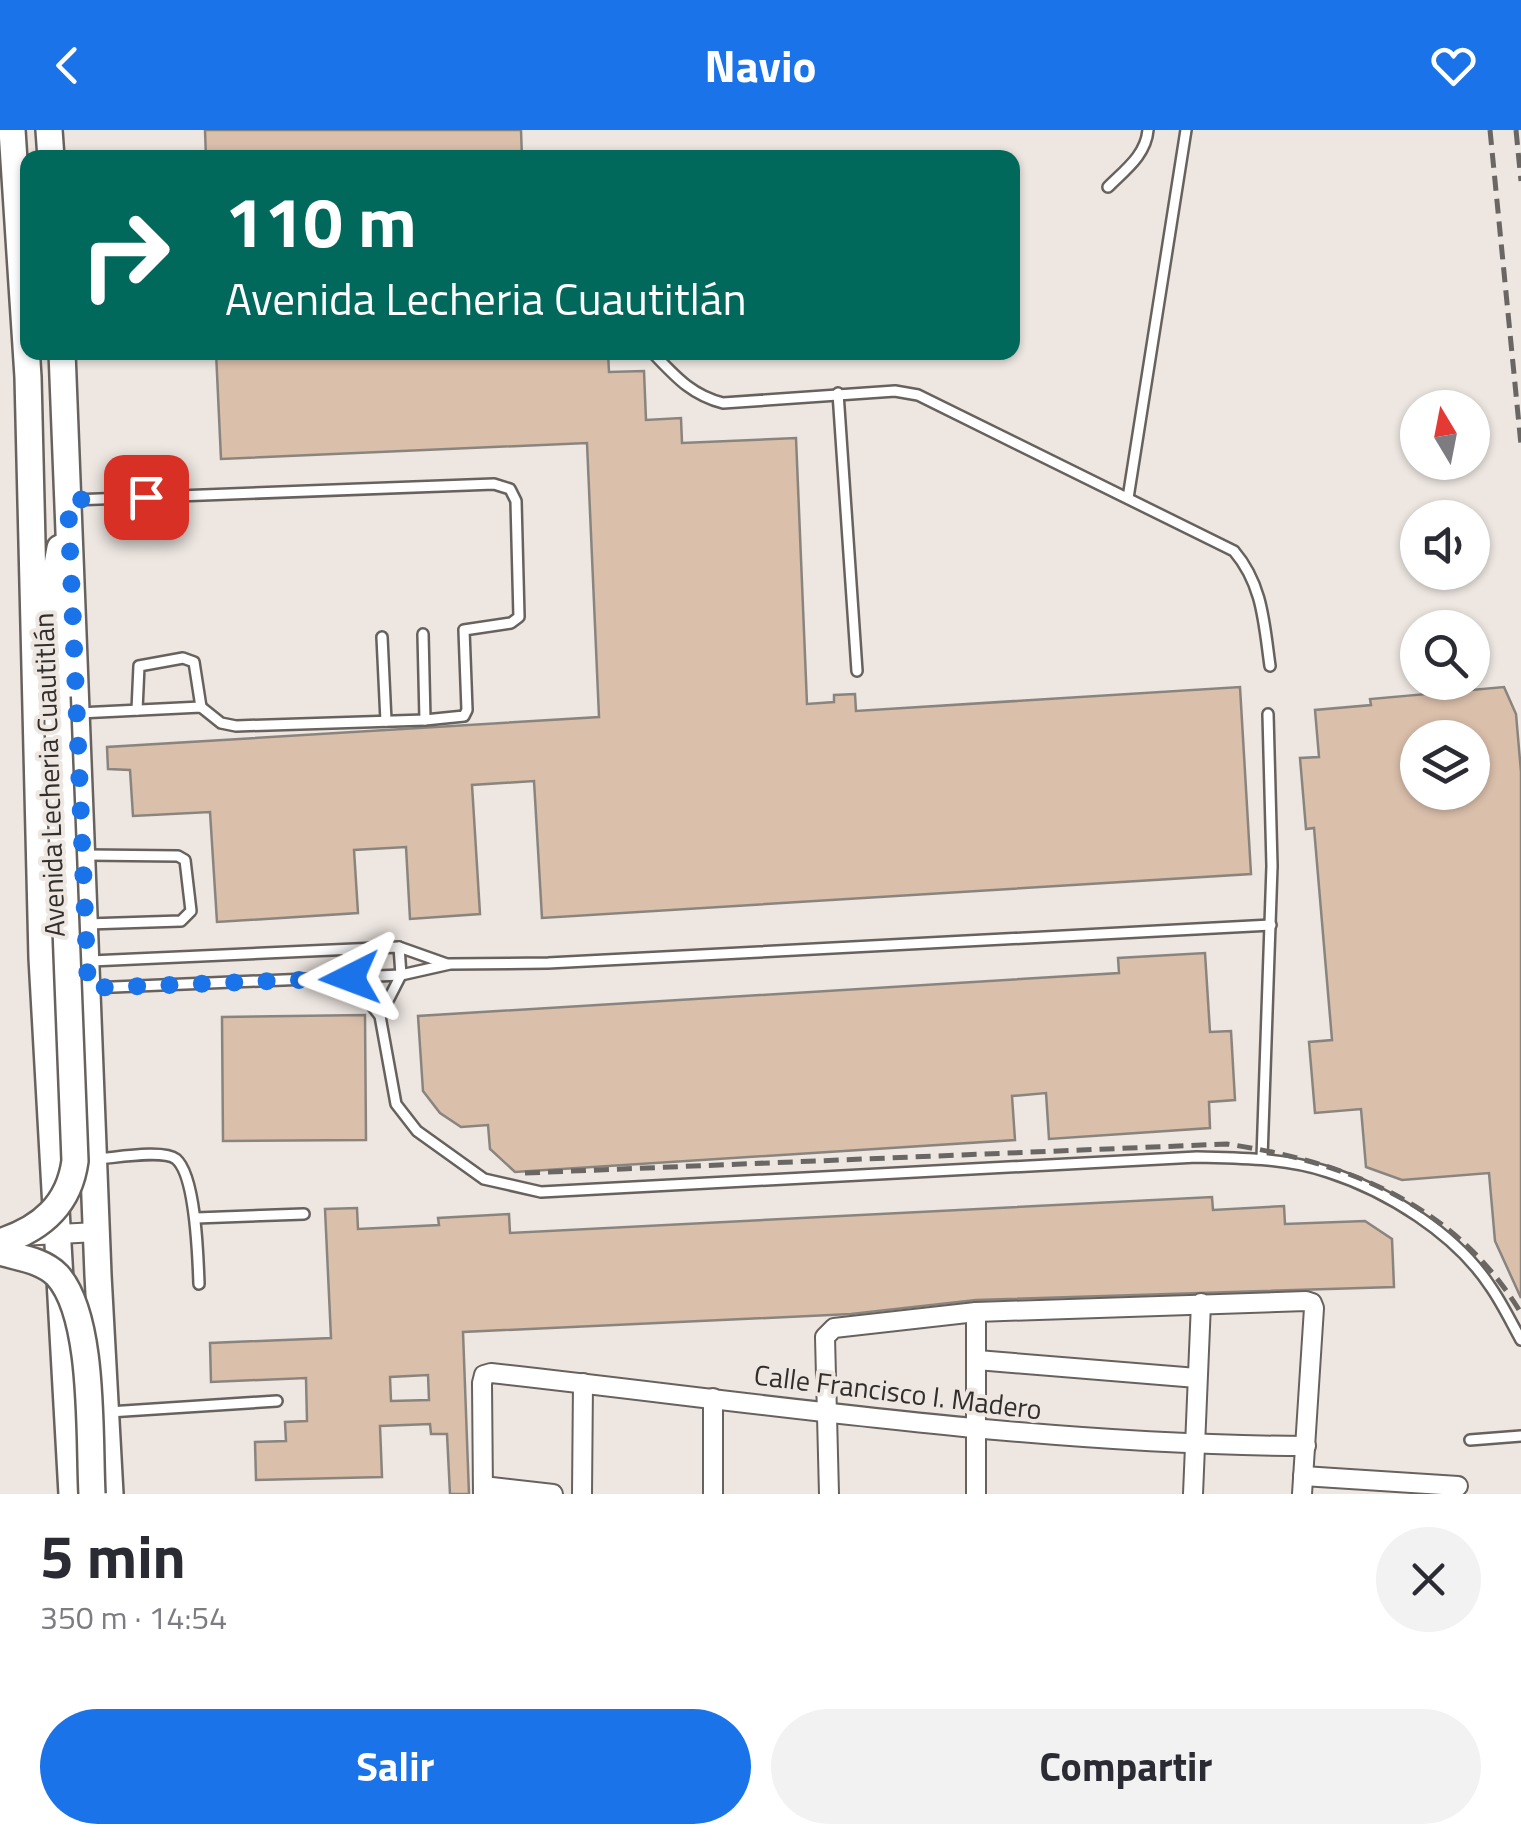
<!DOCTYPE html>
<html lang="es">
<meta charset="utf-8">
<style>
:root{--surface:#fff;--page:#f2f2f3;--text:#2b2b33;--muted:#7c7c81;--accent:#1a73e8}
body{margin:0;font-family:"Titillium Web",sans-serif;background:var(--page);color:var(--text);height:100vh;display:flex;flex-direction:column;font-size:38px;white-space:nowrap}
*{box-sizing:border-box;margin:0}
p{font-size:32px;color:var(--muted)}
.icon{flex:none;width:55px;height:55px;fill:none;stroke:currentColor;stroke-width:2;stroke-linecap:round;stroke-linejoin:round}
.map{position:relative;height:1364px;overflow:hidden}
.drawer{display:flex;flex-direction:column;background:var(--surface);flex:1}
.drawer>*{flex:none}
.banner{position:absolute;left:20px;top:20px;width:1000px;height:210px;border-radius:20px;box-shadow:0 2px 8px #0004;background:#00695c;color:#fff;overflow:hidden}
.needle{width:65px;rotate:350deg}
.fabs{position:absolute;left:1400px;top:260px;display:grid;gap:20px}
.fabs a{display:grid;place-items:center;width:90px;height:90px;border-radius:50%;background:var(--surface);box-shadow:0 2px 8px #0004;font-size:50px}
.pin{position:absolute;display:grid;place-items:center;width:85px;height:85px;color:#fff;margin:-42px;border-radius:20px;box-shadow:0 5px 15px #0006}
.me{position:absolute;width:110px;margin:-55px;rotate:267deg;stroke-linejoin:round;filter:drop-shadow(0 0 8px #0008)}
.turn{display:flex;align-items:center;gap:35px;height:210px;padding:0 40px;font-size:45px}
.turn .icon{width:130px;height:130px;stroke-width:2.5}
.turn b{display:block;font-size:70px;line-height:85px}
.round{display:grid;place-items:center;flex:none;width:105px;height:105px;border-radius:52px;background:var(--page)}
.summary{display:flex;align-items:center;justify-content:space-between;height:170px;padding:0 40px}
h1{font-size:60px;font-weight:700;line-height:75px}
.cta{display:flex;gap:20px;margin-top:auto;padding:20px 40px}
.cta a{flex:1;height:115px;border-radius:60px;background:var(--accent);color:#fff;font-size:40px;font-weight:700;line-height:115px;text-align:center}
.cta a+a{background:var(--page);color:var(--text)}
header{display:flex;justify-content:space-between;align-items:center;height:130px;padding:0 40px;background:var(--accent);color:#fff;font-size:45px;font-weight:700}
.map>svg:first-child{display:block}
.building{fill:#dabfab;stroke:#8a847f;stroke-width:2.5;fill-rule:evenodd}
.lines{fill:none;stroke-linecap:round;stroke-linejoin:round}
.lane-casing{stroke:#68625e;stroke-width:14}
.street-casing{stroke:#68625e;stroke-width:22}
.secondary-casing{stroke:#68625e;stroke-width:30}
.lane{stroke:#fff;stroke-width:9}
.street{stroke:#fff;stroke-width:18}
.secondary{stroke:#fff;stroke-width:25}
.rail{stroke:#6a6663;stroke-width:5;stroke-dasharray:15 8;stroke-linecap:butt}
.secondary-bridge-casing{stroke:#68625e;stroke-width:30;stroke-linecap:butt}
.secondary-bridge{stroke:#fff;stroke-width:25}
.route{stroke:#1a73e8;stroke-width:18;stroke-dasharray:0 32.4}
.labels{text-anchor:middle;stroke-width:8;stroke-linejoin:round;paint-order:stroke}
.street-label{font-size:28px;fill:#312e2c;stroke:#ede6e1}
</style>
<header><svg class="icon" aria-label="back" viewBox="0 0 24 24"><path d="M15 5l-7 7 7 7"/></svg>Navio<svg class="icon" aria-label="heart" viewBox="0 0 24 24"><path d="M12 20l-8-8c-3-5 5-10 8-4 3-6 11-1 8 4z"/></svg></header>
<div class="map">
<svg width="1521" height="1364" viewBox="0 0 1521 1364">
<rect width="100%" height="100%" fill="#ede6e1"/>
<g class="building">
<polygon points="205,0 521,0 522,28 206,28"/>
<polygon points="216,222 608,222 609,242 644,241 646,290 681,288 682,313 796,308 807,574 834,572 834,565 855,564 856,581 1240,557 1251,744 542,788 534,651 472,655 480,784 410,789 406,717 354,720 358,783 217,792 210,682 133,686 130,640 108,639 107,617 599,587 587,313 221,329"/>
<path d="M1504,557L1516,584L1521,642V1168L1495,1111L1489,1043L1402,1050L1366,1037L1361,979L1315,983L1309,912L1332,910L1314,698L1306,699L1300,628L1319,627L1315,580L1371,575L1370,569ZM1418,608H1472V662H1418Z"/>
<polygon points="1205,823 1210,902 1231,901 1235,970 1209,972 1210,998 1049,1009 1046,963 1012,966 1015,1010 515,1042 490,1019 488,995 461,997 440,983 423,961 418,886 1119,843 1118,828"/>
<polygon points="365,885 366,1010 223,1011 222,887"/>
<path d="M1212,1067L1213,1080L1284,1076L1285,1094L1365,1091L1392,1109L1394,1157L976,1170L851,1184L463,1202L469,1364H450L447,1304H431L430,1294L380,1296L382,1347L256,1350L255,1312L286,1311L285,1292L307,1291L306,1248L211,1252L210,1213L331,1208L325,1079L357,1078L358,1099L439,1095L438,1088L509,1084L510,1103ZM428,1245L429,1270L391,1271L390,1247Z"/>
</g>
<g class="lines">
<defs>
<g id="lane">
<path d="M1108,57C1125,40 1146,25 1148,0"/>
<path d="M652,222C675,246 691,265 723,273L895,261L918,265L1234,421C1263,455 1264,494 1270,536"/>
<polyline points="838,263 857,541"/>
<polyline points="1128,368 1186,0"/>
<polyline points="73,370 494,354 510,359 516,371 519,487 511,493 464,500 467,580 464,586 425,590"/>
<polyline points="382,507 386,591"/>
<polyline points="137,580 139,536 183,528 194,532 201,577"/>
<polyline points="79,583 201,577 221,593 236,596 425,590 423,504"/>
<polyline points="86,725 178,726 185,730 191,781 181,791 87,794"/>
<path d="M347,820L350,848L380,886L396,974L417,1001L484,1049L541,1062L1197,1027C1240,1028 1286,1028 1328,1042C1387,1061 1455,1103 1490,1156C1502,1173 1511,1192 1521,1210"/>
<polyline points="91,831 399,817 447,834"/>
<polyline points="90,858 401,845 450,834 548,833 1271,795"/>
<polyline points="380,886 401,845 399,817"/>
<polyline points="1262,1028 1272,736 1268,584"/>
<path d="M97,1029C114,1028 163,1019 176,1029C196,1046 198,1128 199,1154"/>
<polyline points="196,1088 304,1084"/>
<polyline points="109,1282 277,1271"/>
<polyline points="1470,1310 1521,1306"/>
</g>
<g id="street">
<polyline points="20,1106 97,1102"/>
<polyline points="976,1182 976,1364"/>
<polyline points="977,1230 1197,1248"/>
<polyline points="713,1268 713,1364"/>
<polyline points="1303,1346 1458,1356"/>
<polyline points="483,1356 553,1364"/>
<path d="M483,1364L482,1253L484,1245L491,1243C762,1273 1033,1315 1306,1316"/>
<polyline points="582,1364 583,1253"/>
<polyline points="829,1364 825,1207 834,1198 976,1182 1306,1171 1312,1173 1314,1178 1302,1364"/>
<polyline points="1193,1364 1201,1173"/>
</g>
<g id="secondary">
<polyline points="12,0 28,247 42,828 72,1364"/>
<polyline points="49,0 51,28"/>
<polyline points="62,222 98,1145 110,1364"/>
<polyline points="57,567 54,451 60,418"/>
</g>
</defs>
<use href="#lane" class="lane-casing"/>
<use href="#street" class="street-casing"/>
<use href="#secondary" class="secondary-casing"/>
<use href="#lane" class="lane"/>
<use href="#street" class="street"/>
<use href="#secondary" class="secondary"/>
<g class="rail">
<polyline points="1490,0 1521,315"/>
<polyline points="1516,0 1521,51"/>
<path d="M525,1043L1227,1014C1347,1032 1455,1074 1521,1183"/>
</g>
<defs>
<g id="secondary-bridge">
<path d="M0,1112C41,1099 69,1075 75,1031L57,567"/>
<path d="M0,1122C20,1128 42,1130 57,1145C95,1186 89,1308 92,1364"/>
</g>
</defs>
<use href="#secondary-bridge" class="secondary-bridge-casing"/>
<use href="#secondary-bridge" class="secondary-bridge"/>
</g>
<g class="lines">
<polyline class="route" points="146,367 68,370 88,858 350,848"/>
</g>
<g class="labels">
<g class="street-label">
<text transform="translate(49 645) rotate(-92)" y="10">Avenida Lecheria Cuautitlán</text>
<text transform="translate(898 1262) rotate(7)" y="10">Calle Francisco I. Madero</text>
</g>
</g>
</svg>
<div class="fabs">
<a><svg class="needle" viewBox="-14 -14 28 28"><path d="M0-13l5 13h-10z" fill="#e53935"/><path d="M0 13l5-13h-10z" fill="#7c7c81"/></svg></a>
<a><svg class="icon" aria-label="sound" viewBox="0 0 24 24"><path d="M4 9h4l5-4v14l-5-4H4zM17 9q2 3 0 6"/></svg></a>
<a><svg class="icon" aria-label="search" viewBox="0 0 24 24"><circle cx="10" cy="10" r="6"/><path d="M15 15l6 6"/></svg></a>
<a><svg class="icon" aria-label="layers" viewBox="0 0 24 24"><path d="M12 4l9 5-9 5-9-5zM3 14l9 5 9-5"/></svg></a>
</div>
<div class="pin" style="left:146px;top:367px;background:#d93025"><svg class="icon" aria-label="arrive" viewBox="0 0 24 24"><path d="M6 21V4h12l-3 4 3 4H6"/></svg></div>
<svg class="me" style="left:350px;top:848px" viewBox="-20 -20 40 40"><path d="M0-17L14 15 0 8-14 15z" fill="#1a73e8" stroke="#fff" stroke-width="4"/></svg>
<div class="banner">
<div class="turn"><svg class="icon" aria-label="right" viewBox="0 0 24 24"><path d="M7 20v-9h11M14 6l5 5-5 5"/></svg><div><b>110 m</b>Avenida Lecheria Cuautitlán</div></div>
</div>
</div>
<section class="drawer">
<div class="summary"><div><h1>5 min</h1><p>350 m · 14:54</p></div><a class="round"><svg class="icon" aria-label="close" viewBox="0 0 24 24"><path d="M6 6l12 12M18 6L6 18"/></svg></a></div>
<div class="cta"><a>Salir</a><a>Compartir</a></div>
</section>
